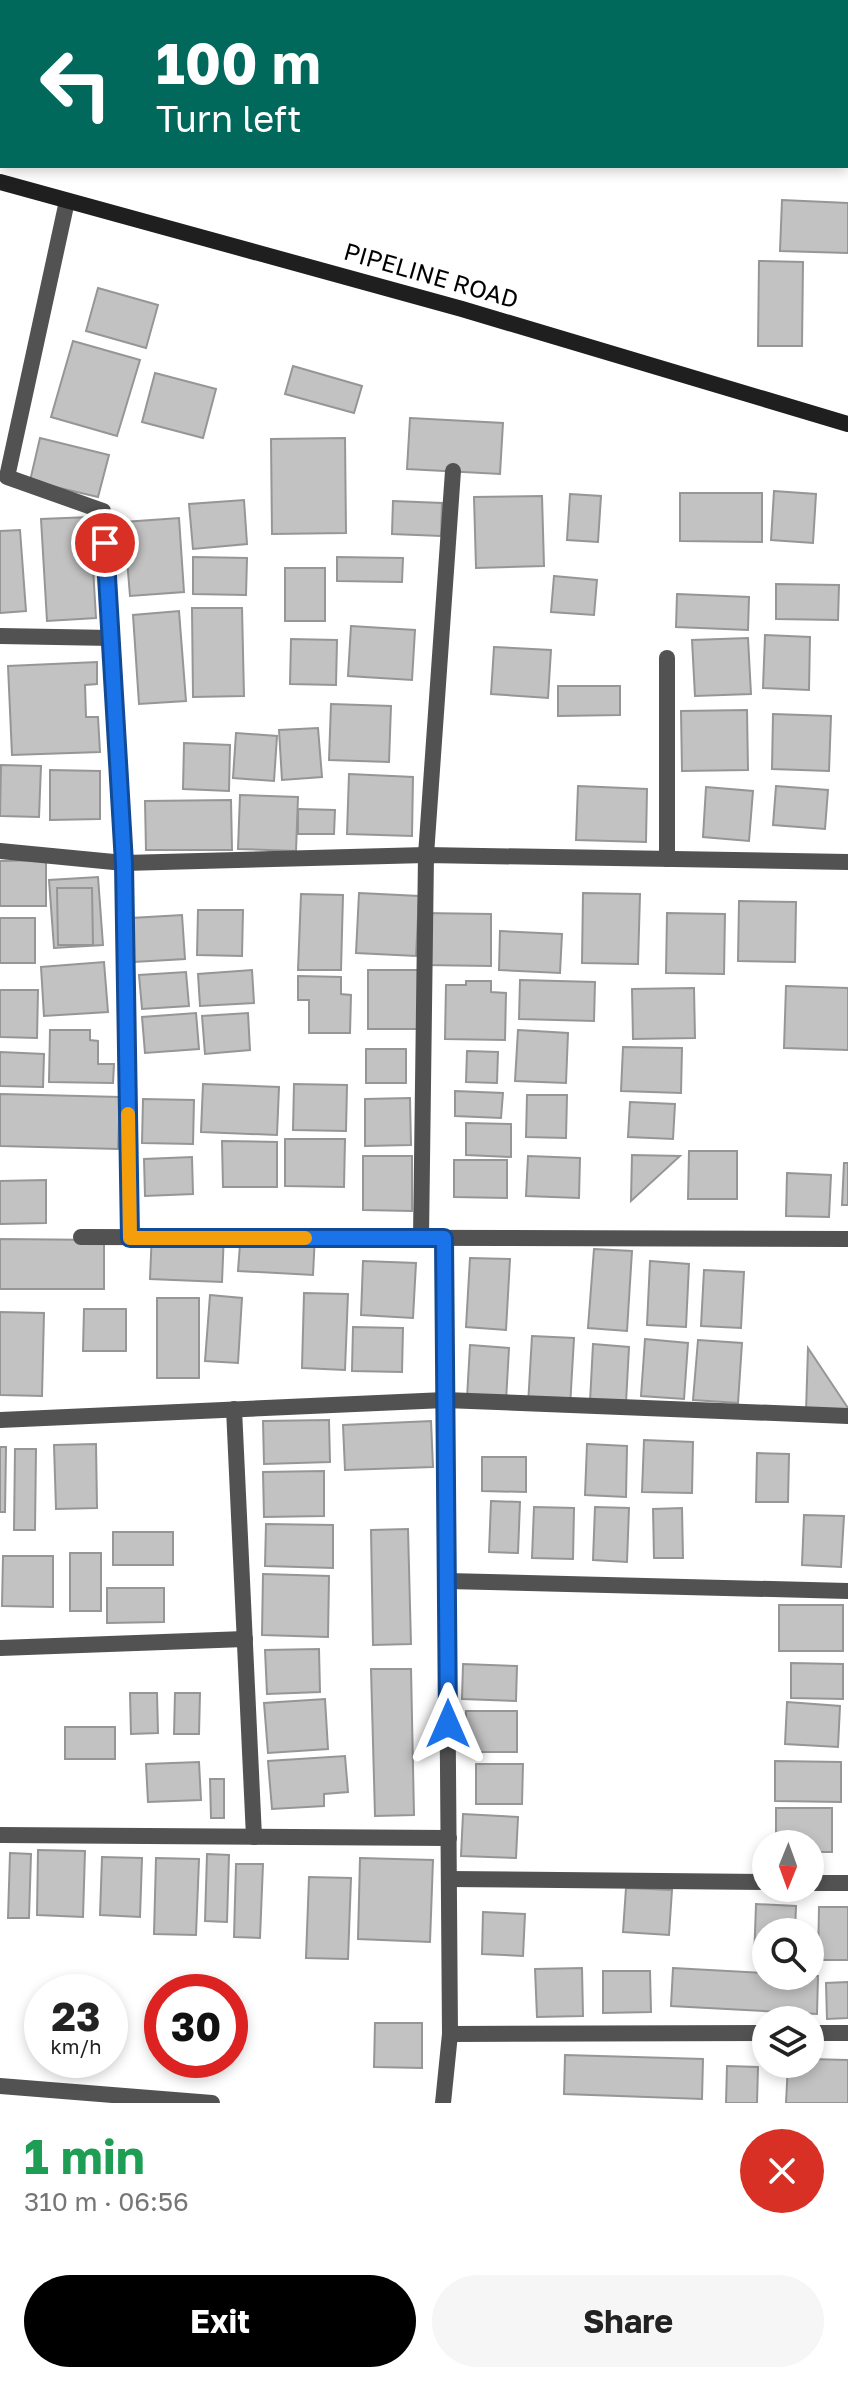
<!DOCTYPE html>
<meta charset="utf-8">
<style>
:root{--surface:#fff;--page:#f6f6f6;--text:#222;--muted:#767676;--accent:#000}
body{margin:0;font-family:"Golos Text",sans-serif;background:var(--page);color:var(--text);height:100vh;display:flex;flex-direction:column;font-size:30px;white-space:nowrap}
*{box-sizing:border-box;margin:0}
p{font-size:26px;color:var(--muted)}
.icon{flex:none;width:44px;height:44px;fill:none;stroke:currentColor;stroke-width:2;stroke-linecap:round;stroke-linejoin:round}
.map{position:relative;height:2103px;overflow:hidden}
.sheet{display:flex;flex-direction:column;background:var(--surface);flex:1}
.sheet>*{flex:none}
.banner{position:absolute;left:0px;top:0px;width:848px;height:168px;box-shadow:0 4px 12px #0003;background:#00695c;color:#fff;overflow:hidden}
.needle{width:52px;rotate:181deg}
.tools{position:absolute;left:752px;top:1830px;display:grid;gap:16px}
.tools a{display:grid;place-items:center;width:72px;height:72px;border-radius:50%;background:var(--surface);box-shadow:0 4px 12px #0003;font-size:40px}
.speed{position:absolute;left:24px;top:1974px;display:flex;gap:16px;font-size:40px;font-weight:700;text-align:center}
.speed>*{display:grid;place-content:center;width:104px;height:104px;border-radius:50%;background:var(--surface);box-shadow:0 4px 12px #0003;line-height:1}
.speed small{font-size:20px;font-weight:400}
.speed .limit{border:12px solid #d22;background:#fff;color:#111}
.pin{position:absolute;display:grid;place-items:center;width:68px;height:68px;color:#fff;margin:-34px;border:4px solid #fff;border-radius:50%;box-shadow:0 2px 8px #0007}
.me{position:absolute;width:88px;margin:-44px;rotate:0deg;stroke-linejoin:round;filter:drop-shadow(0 0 6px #0008)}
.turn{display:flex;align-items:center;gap:28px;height:168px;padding:0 24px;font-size:36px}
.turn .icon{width:104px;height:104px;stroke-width:2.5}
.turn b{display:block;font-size:56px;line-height:68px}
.round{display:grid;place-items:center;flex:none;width:84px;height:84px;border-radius:42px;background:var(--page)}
.overview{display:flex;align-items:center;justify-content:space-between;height:136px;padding:0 24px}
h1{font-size:48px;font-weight:700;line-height:60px;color:#1e9e55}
.cta{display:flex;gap:16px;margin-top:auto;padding:16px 24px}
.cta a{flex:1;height:92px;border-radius:48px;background:var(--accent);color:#fff;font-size:32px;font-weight:700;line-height:92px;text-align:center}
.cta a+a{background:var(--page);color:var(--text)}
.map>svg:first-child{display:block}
.building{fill:#c2c2c2;stroke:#969696;stroke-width:2}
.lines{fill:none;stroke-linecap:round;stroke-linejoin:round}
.minor{stroke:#525252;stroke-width:16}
.secondary{stroke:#1f1f1f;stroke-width:16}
.route-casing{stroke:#114b97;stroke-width:20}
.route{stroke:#1a73e8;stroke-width:14}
.slow{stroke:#f59e0b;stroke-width:14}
.labels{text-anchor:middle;stroke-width:7;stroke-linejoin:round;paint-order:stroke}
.street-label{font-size:24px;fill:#000;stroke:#fff}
</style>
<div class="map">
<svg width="848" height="2103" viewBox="0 0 848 2103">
<rect width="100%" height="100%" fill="#fff"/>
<g class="building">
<polygon points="782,200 848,203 848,253 780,251"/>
<polygon points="759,261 803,262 802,346 758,346"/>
<polygon points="98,288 158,305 146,348 86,331"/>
<polygon points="73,341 140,360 117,436 51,417"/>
<polygon points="293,366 362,386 354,413 285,394"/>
<polygon points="155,373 216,389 203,438 142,422"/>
<polygon points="410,418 503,423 500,474 407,469"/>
<polygon points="40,438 109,455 98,497 30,481"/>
<polygon points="345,438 346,533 272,534 271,439"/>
<polygon points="774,491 816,494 813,543 771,540"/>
<polygon points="680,493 762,493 762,542 680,541"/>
<polygon points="570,494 601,496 598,542 567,540"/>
<polygon points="542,496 544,566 476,568 474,497"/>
<polygon points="244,500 247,544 193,549 189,504"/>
<polygon points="393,501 442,503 441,536 392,534"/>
<polygon points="90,517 96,618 47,621 41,519"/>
<polygon points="179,518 184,592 130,596 124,522"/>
<polygon points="20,530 26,611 0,613 0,531"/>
<polygon points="193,557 247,558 246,595 193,594"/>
<polygon points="337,557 403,558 402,582 337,581"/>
<rect x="285" y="568" width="40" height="53"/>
<polygon points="554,576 597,580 594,615 551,612"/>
<polygon points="776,584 839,585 838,620 776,619"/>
<polygon points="677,594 749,597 748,630 676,627"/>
<polygon points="192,608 242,608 244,696 193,697"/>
<polygon points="179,611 186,701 139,704 133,615"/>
<polygon points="351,626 415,630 412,680 348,676"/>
<polygon points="765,635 810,637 809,690 763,688"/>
<polygon points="748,638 751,694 695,696 692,640"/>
<polygon points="291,639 337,640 336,685 290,684"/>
<polygon points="494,647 551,650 548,698 491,694"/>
<polygon points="97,662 97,684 85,685 86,717 98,717 100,752 12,755 8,666"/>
<polygon points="558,686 620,686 620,715 558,716"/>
<polygon points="331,704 391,706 389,762 329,760"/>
<polygon points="747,710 748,770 682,771 681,711"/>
<polygon points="773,714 831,716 829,771 772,769"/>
<polygon points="318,728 322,777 282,780 279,730"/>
<polygon points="236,733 277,736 274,781 233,778"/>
<polygon points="184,743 230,745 229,791 183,789"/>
<polygon points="1,765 41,766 39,817 0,816"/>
<polygon points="50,770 100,771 100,819 50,820"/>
<polygon points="349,774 413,777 412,836 347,834"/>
<polygon points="578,786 647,789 646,842 576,840"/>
<polygon points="776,786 828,790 825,829 773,825"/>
<polygon points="706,787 753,791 749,841 703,837"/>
<polygon points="240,795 298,797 296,851 238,849"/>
<polygon points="231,800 232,850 146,850 145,801"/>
<polygon points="298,809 335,810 334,834 298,834"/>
<polygon points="46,860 46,906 0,906 0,861"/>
<polygon points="98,877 103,945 54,948 49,880"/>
<polygon points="57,888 92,888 93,945 58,945"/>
<polygon points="359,893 419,896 416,956 356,953"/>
<polygon points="583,893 640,894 638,964 582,963"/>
<polygon points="301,894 343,895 341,970 298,970"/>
<polygon points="739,901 796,902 795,962 738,961"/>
<polygon points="198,910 243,910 242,956 197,955"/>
<polygon points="423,913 491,914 491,966 423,965"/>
<polygon points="667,913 725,914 724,974 666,973"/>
<polygon points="182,915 185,959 134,962 131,918"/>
<rect x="0" y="918" width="35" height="45"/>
<polygon points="500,931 562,934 560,973 499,970"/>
<polygon points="104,962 108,1012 44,1016 41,967"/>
<polygon points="252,970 254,1003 200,1006 198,974"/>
<rect x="368" y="970" width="59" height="59"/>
<polygon points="186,972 189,1006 142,1009 139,975"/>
<polygon points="298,976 341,977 341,994 351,995 350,1033 309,1033 309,1000 298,1000"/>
<polygon points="520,980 595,982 594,1021 519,1019"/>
<polygon points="466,981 491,981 491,992 506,993 505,1040 445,1039 446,985 466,985"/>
<polygon points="786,986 848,988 848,1050 784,1048"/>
<polygon points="694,988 695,1038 633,1039 632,989"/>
<polygon points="0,990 38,990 37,1038 0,1037"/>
<polygon points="196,1013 199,1049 145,1053 142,1017"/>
<polygon points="248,1013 250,1050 205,1054 202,1016"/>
<polygon points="50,1030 90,1030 90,1040 98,1041 98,1064 114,1064 113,1083 49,1082"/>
<polygon points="518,1030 568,1033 566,1083 515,1081"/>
<polygon points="623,1047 682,1048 681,1093 621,1091"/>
<rect x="366" y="1049" width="40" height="34"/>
<polygon points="467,1051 498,1052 497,1083 466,1082"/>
<polygon points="0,1052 44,1054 43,1087 0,1086"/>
<polygon points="203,1084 279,1087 277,1135 201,1132"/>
<polygon points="294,1084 347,1085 346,1131 293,1130"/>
<polygon points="455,1091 503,1093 501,1118 455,1116"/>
<polygon points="0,1094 120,1097 118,1149 0,1146"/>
<polygon points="527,1095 567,1095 566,1138 526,1137"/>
<polygon points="410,1098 411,1145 365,1146 365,1099"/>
<polygon points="143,1099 194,1100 193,1144 142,1143"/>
<polygon points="630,1102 675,1104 673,1139 628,1137"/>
<polygon points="466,1123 511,1124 511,1157 466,1155"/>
<polygon points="285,1139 345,1139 344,1187 285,1186"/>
<polygon points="222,1141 277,1142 277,1187 223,1187"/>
<polygon points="689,1151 737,1151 737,1199 688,1199"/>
<polygon points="632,1155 680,1156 631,1201"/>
<polygon points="363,1156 412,1156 412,1211 363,1210"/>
<polygon points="528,1156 580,1158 579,1198 526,1196"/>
<polygon points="192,1157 193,1194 145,1196 144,1159"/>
<polygon points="454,1160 507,1160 507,1198 454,1197"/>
<polygon points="844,1163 848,1163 848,1205 842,1205"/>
<polygon points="787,1173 831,1175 829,1217 786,1216"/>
<polygon points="46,1180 46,1223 0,1224 0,1181"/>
<polygon points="152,1231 224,1233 222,1282 150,1279"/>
<polygon points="241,1231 315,1235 313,1275 238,1271"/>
<polygon points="0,1239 104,1240 104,1289 0,1289"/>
<polygon points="594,1249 632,1251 627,1331 588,1328"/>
<polygon points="470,1258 510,1259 506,1330 466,1327"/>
<polygon points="363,1261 416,1263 413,1318 361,1315"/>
<polygon points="650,1261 689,1264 686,1327 647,1325"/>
<polygon points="704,1270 744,1272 741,1328 701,1326"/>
<polygon points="304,1293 348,1294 345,1370 302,1368"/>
<polygon points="210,1295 242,1298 238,1363 205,1361"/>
<rect x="157" y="1298" width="42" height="80"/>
<polygon points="84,1309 126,1309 126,1351 83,1351"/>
<polygon points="0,1312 44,1313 42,1396 0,1395"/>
<polygon points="353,1327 403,1328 402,1372 352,1371"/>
<polygon points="532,1336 574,1338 570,1407 528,1405"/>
<polygon points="645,1339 688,1343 684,1399 641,1396"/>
<polygon points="698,1340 742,1343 738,1403 693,1400"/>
<polygon points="593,1344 629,1347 626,1403 590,1402"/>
<polygon points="470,1345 509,1348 506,1401 467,1398"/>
<polygon points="808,1348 848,1408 848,1413 806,1412"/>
<polygon points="329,1420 330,1462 264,1464 263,1421"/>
<polygon points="431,1421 433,1467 345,1470 343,1425"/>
<polygon points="644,1440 693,1442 692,1493 642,1492"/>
<polygon points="96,1444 97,1508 56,1509 54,1445"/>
<polygon points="587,1444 627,1446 626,1497 585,1495"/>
<polygon points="0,1447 6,1447 5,1512 0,1512"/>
<polygon points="15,1449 36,1449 35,1530 14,1530"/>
<polygon points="757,1453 789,1454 788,1502 756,1502"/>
<polygon points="482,1457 526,1457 526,1492 482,1491"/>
<polygon points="324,1471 324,1516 264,1517 263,1472"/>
<polygon points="491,1501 520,1502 518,1553 489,1552"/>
<polygon points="534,1507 574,1508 573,1559 532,1558"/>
<polygon points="595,1507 629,1508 627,1562 593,1560"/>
<polygon points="682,1508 683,1558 654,1558 653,1509"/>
<polygon points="804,1515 844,1516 841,1567 802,1565"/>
<polygon points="266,1524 333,1525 333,1568 265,1566"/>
<polygon points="408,1529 411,1644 373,1645 371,1530"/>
<rect x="113" y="1532" width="60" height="33"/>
<rect x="70" y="1553" width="31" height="58"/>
<polygon points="3,1556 53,1556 53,1607 2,1606"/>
<polygon points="263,1574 329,1576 328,1637 262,1635"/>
<polygon points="107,1588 164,1588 164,1622 107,1623"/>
<rect x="779" y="1605" width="64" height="46"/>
<polygon points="319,1649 320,1692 267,1694 265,1650"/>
<polygon points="791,1663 843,1664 843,1699 791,1698"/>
<polygon points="463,1664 517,1666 516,1701 462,1699"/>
<polygon points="371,1669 411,1669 414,1815 375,1816"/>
<polygon points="130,1693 157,1693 158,1733 131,1734"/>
<polygon points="175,1693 200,1693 199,1734 174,1734"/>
<polygon points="325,1699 328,1749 268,1753 264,1703"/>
<polygon points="787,1702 840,1706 838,1747 785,1744"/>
<rect x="466" y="1711" width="51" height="41"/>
<rect x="65" y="1727" width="50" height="32"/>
<polygon points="345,1756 348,1792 324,1794 324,1806 272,1809 268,1761"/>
<polygon points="775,1761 841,1762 841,1802 775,1801"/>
<polygon points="199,1762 201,1800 148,1802 146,1764"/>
<polygon points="476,1764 523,1764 522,1804 476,1804"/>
<polygon points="210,1779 224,1779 224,1818 211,1818"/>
<polygon points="776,1808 832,1808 832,1852 810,1852 810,1844 776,1844"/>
<polygon points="463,1814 518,1817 516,1858 461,1856"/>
<polygon points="38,1850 85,1851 83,1917 37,1915"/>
<polygon points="10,1853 31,1854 29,1918 8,1918"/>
<polygon points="207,1854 229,1855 227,1922 205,1921"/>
<polygon points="102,1857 142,1858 140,1917 100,1915"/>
<polygon points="156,1858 199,1859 196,1935 154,1934"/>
<polygon points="360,1858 433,1860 430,1942 358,1939"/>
<polygon points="236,1864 263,1864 260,1938 234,1937"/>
<polygon points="309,1877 351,1878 348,1959 306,1958"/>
<polygon points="626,1888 672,1890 669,1935 623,1932"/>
<polygon points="756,1904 796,1906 795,1932 766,1932 766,1961 754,1961"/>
<polygon points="819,1907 848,1907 848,1960 818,1960"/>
<polygon points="483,1912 525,1914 523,1956 482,1954"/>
<polygon points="582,1968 583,2016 537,2017 535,1969"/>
<polygon points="673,1968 766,1973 766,1976 818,1976 817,2014 671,2006"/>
<polygon points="603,1971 650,1971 651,2012 603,2013"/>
<polygon points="848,1982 848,2018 827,2019 826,1983"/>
<polygon points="375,2023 422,2023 422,2068 374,2067"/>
<polygon points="565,2055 703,2059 702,2099 564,2094"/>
<polygon points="810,2059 848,2060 848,2103 786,2103 788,2064 810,2064"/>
<polygon points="727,2066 758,2067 757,2103 726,2103"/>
</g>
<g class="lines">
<g class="minor">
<polyline points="67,201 7,477 103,511 124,863 130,1238"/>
<polyline points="0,636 112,638"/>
<polyline points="667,658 667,859"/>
<polyline points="0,851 124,863 426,855 848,862"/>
<polyline points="81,1237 848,1239"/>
<polyline points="421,1238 426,855 453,471"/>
<polyline points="444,1238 450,2034"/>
<polyline points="234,1409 254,1837"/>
<polyline points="0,1420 445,1400 848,1416"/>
<polyline points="447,1581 848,1591"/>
<polyline points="0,1648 245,1639"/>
<polyline points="0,1835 449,1838"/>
<polyline points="449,1879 766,1882"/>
<polyline points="810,1883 848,1883"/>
<polyline points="810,2033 848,2033"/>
<polyline points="0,2086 212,2103"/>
<polyline points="443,2103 450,2034 766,2033"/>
</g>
<polyline class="secondary" points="0,182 462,309 848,424"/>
</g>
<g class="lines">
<defs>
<polyline id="route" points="105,543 124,863 130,1238 444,1238 448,1724"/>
</defs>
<use href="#route" class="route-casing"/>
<use href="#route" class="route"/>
<polyline class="slow" points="128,1114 130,1238 305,1238"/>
</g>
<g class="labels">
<g class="street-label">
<text transform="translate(431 276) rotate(16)" y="8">PIPELINE ROAD</text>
</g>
</g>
</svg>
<div class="tools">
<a><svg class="needle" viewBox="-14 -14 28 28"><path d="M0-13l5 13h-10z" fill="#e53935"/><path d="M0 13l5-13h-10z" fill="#767676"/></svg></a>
<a><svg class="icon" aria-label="search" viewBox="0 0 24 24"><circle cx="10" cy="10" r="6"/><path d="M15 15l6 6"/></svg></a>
<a><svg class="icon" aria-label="layers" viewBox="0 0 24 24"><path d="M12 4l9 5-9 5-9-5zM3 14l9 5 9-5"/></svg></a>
</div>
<div class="speed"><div>23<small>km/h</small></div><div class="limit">30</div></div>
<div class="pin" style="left:105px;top:543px;background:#d93025"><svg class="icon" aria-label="arrive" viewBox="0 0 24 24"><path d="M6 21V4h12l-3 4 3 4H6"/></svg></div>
<svg class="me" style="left:448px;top:1724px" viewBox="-20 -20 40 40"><path d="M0-17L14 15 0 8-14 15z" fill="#1a73e8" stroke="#fff" stroke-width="4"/></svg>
<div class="banner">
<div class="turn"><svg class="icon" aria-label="left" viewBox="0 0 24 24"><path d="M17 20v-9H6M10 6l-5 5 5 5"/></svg><div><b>100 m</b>Turn left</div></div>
</div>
</div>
<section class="sheet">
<div class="overview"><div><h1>1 min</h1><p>310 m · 06:56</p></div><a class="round" style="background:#d93025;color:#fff"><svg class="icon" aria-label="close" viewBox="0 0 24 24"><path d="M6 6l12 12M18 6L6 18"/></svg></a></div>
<div class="cta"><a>Exit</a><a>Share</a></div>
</section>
